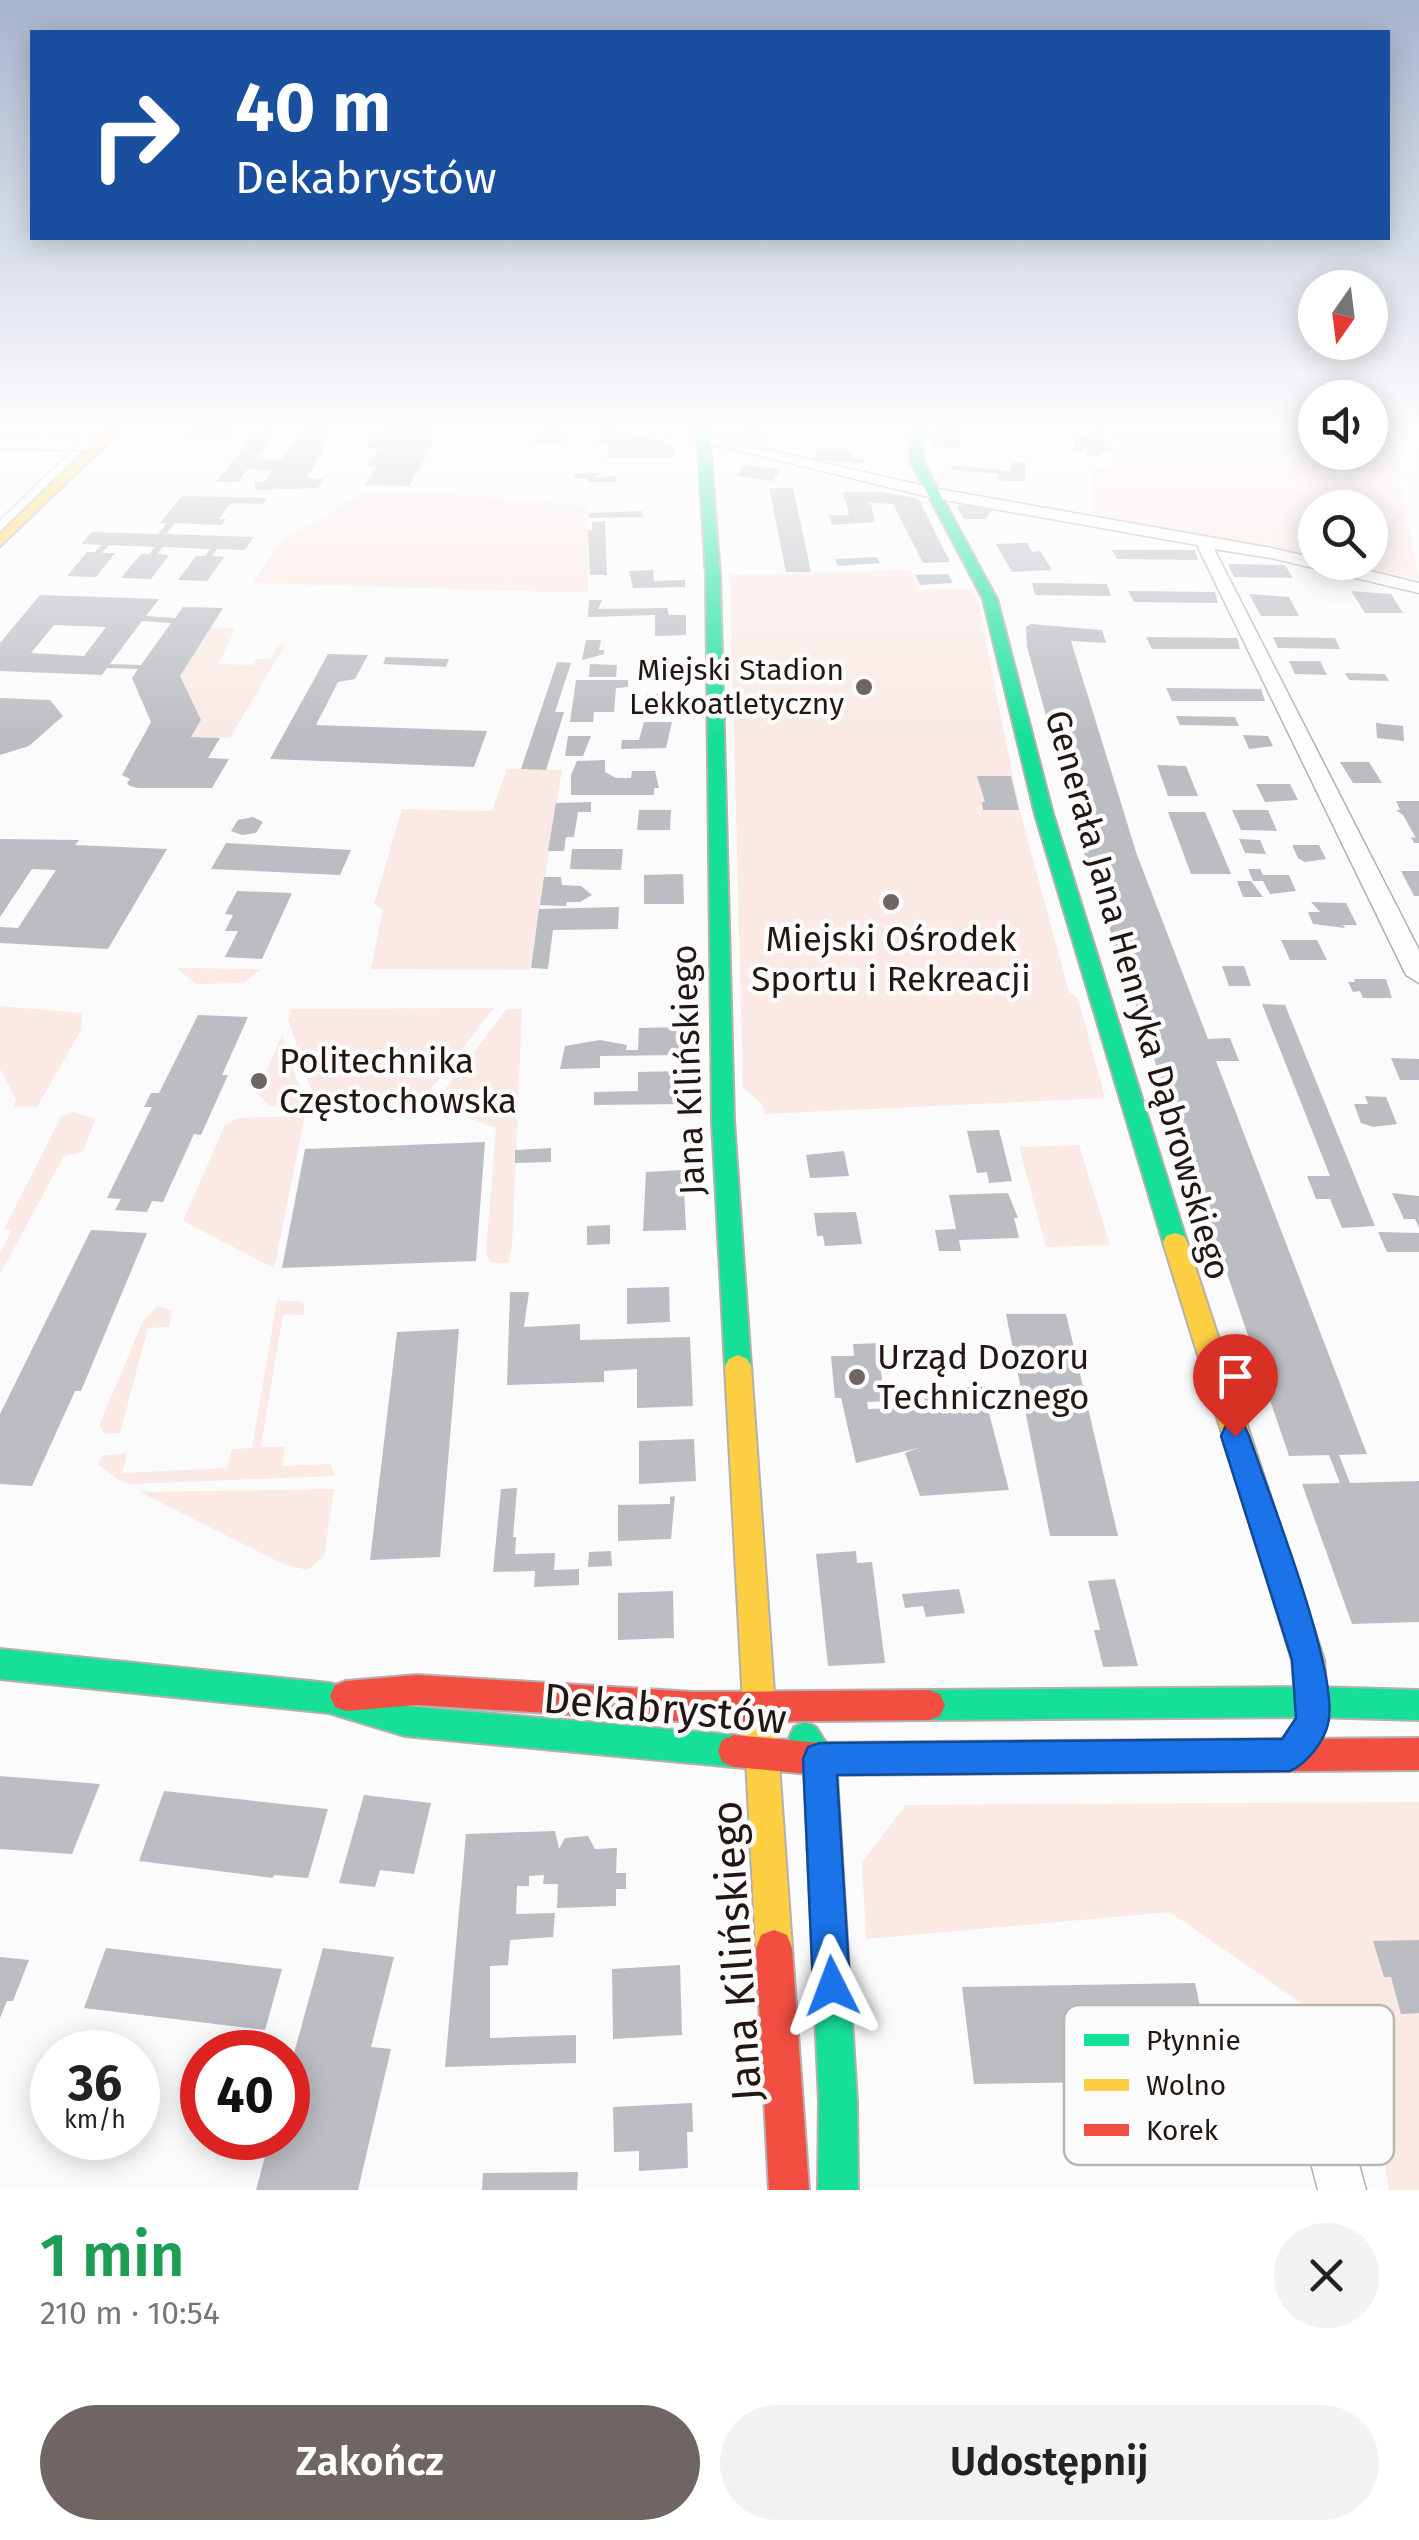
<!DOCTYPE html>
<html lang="pl">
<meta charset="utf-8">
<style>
:root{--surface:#fff;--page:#f2f2f2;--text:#222;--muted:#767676;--accent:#6f6664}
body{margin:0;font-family:"Fira Sans",sans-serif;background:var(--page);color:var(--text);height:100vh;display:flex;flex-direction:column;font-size:38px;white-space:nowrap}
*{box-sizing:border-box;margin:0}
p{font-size:32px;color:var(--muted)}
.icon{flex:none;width:55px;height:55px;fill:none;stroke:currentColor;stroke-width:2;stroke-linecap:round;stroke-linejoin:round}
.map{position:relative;height:2190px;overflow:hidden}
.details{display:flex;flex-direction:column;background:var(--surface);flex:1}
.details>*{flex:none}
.top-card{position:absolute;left:30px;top:30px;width:1360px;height:210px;border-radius:0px;box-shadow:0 5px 25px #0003;background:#1a4fa0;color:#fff;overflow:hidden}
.needle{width:65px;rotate:194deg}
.buttons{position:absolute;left:1298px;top:270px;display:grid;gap:20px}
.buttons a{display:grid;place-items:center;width:90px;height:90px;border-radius:50%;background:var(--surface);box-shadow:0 5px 25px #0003;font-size:50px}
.speed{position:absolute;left:30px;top:2030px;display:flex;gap:20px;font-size:50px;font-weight:700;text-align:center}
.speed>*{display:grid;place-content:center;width:130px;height:130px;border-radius:50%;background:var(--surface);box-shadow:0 5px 25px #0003;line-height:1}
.speed small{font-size:25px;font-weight:400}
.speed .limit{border:15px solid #d22;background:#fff;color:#111}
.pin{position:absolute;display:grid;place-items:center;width:85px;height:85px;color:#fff;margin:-102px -42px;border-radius:50% 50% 50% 0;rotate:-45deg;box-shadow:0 0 10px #0007}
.pin .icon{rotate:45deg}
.me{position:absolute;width:110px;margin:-55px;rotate:357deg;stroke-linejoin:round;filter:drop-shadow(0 0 8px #0008)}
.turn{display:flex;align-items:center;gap:35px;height:210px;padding:0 40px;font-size:45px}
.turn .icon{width:130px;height:130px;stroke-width:2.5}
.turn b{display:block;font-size:70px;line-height:85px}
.round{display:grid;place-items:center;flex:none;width:105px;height:105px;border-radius:52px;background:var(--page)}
.summary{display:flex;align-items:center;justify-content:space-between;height:170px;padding:0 40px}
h1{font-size:60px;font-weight:600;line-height:75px;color:#1e9e55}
.button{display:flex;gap:20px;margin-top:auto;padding:20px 40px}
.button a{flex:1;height:115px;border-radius:60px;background:var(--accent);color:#fff;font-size:40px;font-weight:600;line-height:115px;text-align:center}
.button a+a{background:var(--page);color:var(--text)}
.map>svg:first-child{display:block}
.green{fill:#fae9e4}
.building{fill:#bbbdc3;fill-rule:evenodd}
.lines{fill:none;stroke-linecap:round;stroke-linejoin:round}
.street-casing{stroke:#b5afad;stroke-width:3}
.fast-casing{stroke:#b5afad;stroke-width:4}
.slow-casing{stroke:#b5afad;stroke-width:4}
.jam-casing{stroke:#b5afad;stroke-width:4}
.street{fill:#fefefe;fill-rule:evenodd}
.fast{fill:#16e098;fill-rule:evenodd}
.slow{fill:#ffcf43;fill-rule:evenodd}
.jam{fill:#f24e42;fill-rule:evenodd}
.tram{stroke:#d6d5d5;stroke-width:2.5}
.route{fill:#1a73e8;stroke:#114b97;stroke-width:2.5}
.poi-dot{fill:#6f6664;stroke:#fbfbfb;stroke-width:4}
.labels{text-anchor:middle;stroke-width:9;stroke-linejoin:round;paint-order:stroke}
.far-poi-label{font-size:30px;fill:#231613;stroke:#fbfbfb;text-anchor:end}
.poi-label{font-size:35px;fill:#231613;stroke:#fbfbfb;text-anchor:start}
.street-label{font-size:35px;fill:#231613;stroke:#fbfbfb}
.near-street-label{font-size:42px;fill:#231613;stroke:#fbfbfb}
.key{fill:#fbfbfb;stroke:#bab6b5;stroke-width:2.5}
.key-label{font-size:28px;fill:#231613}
</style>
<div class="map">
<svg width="1419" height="2190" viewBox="0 0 1419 2190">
<rect width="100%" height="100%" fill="#fbfbfb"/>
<g class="green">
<polygon points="1116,431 1315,431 1315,452 1370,452 1370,431 1391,431 1419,580 1341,563 1370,562 1370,508 1315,508 1315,557 1092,516 1090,466 1113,467"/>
<polygon points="419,491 588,506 588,593 253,583 280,542 365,492"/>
<polygon points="910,570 920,589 972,589 978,601 1020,812 1069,992 1078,998 1105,1098 765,1114 762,1104 743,1088 730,575"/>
<polygon points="211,627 235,628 219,664 253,665 257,659 270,659 279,644 285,645 230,738 191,737 201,720 180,676"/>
<polygon points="507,769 562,770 530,970 371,969 383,910 374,904 402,809 492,811"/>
<polygon points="177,968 261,969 244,983 196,984"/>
<polygon points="0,1006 82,1013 81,1030 37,1107 14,1107 16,1099 0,1069"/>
<polygon points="494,1008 427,1094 417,1099 316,1105 288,1019 292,1009"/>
<polygon points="507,1009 522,1009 512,1246 508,1263 491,1263 486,1254 496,1128 437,1106 435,1102"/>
<polygon points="282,1035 305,1105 271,1106 257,1094"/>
<polygon points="73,1112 95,1119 83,1152 64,1156 0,1274 0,1254 12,1229 4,1229 61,1117"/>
<polygon points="305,1116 274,1268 183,1221 225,1125 238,1118"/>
<polygon points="1079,1145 1110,1245 1046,1247 1019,1147"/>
<polygon points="277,1300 303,1302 305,1315 283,1314 261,1447 285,1447 282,1466 331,1464 335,1476 130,1484 117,1479 98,1464 102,1456 127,1453 122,1473 227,1468 232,1449 252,1448"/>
<polygon points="157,1306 172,1310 169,1327 148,1328 120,1433 105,1434 99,1426 143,1321"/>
<polygon points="334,1489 324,1556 308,1570 285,1565 140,1492"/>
<polygon points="1419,1802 1419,2190 1389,2190 1375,2107 1354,2040 1170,1912 866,1939 862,1862 906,1805"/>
</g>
<g class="building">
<polygon points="187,431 238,431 228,440 181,436"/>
<polygon points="257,431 276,431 256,459 281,460 302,431 333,431 307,478 324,479 318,488 255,490 255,482 265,481 273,470 248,469 238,482 216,482"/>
<polygon points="377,431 439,431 409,486 365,485 377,466 368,465 379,448 366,448"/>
<polygon points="540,431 564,431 572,432 563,443 531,442"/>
<polygon points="598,431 620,431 663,441 673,446 675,458 607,458 609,442 596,442"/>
<polygon points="738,431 768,431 775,432 768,442 732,438"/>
<polygon points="936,431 963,431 959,448 932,446"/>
<polygon points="1090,431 1104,431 1102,446 1110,447 1109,452 1100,451 1099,456 1085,455 1087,448 1083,452 1072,451 1077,433 1089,437"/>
<polygon points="819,448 855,452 851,458 865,460 862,464 812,459"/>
<polygon points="1012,462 1025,463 1025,481 1004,481 998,479 999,474 951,470 952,465 1011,471"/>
<polygon points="744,465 781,469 773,481 736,476"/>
<polygon points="574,473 603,473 594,477 616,476 616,482 587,482 587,478 574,479"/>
<polygon points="769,488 793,488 811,572 786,572"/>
<polygon points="843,492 882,492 919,499 950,562 923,563 893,504 864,502 871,504 875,522 832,525 829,515 849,515"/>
<polygon points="182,496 267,498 263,504 231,503 219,519 226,519 221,525 175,523 166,534 254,537 245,550 217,549 212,556 224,557 207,581 178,580 196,556 205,556 210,549 163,547 157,554 169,555 151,579 121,578 141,554 149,554 155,547 109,545 102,553 115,553 96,577 67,576 87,552 95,552 101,545 81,544 92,532 158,534 167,523 160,523"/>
<polygon points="963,505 992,510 986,519 964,519 957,507"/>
<polygon points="642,511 643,517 589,518 588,513"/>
<polygon points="605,521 607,575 590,575 588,530 592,530 592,522"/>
<polygon points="1027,543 1032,552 1040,551 1052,570 1012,572 996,544"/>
<polygon points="1112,550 1195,550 1198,560 1117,559"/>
<polygon points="877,557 880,563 838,566 835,559"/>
<polygon points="1228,564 1285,565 1293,578 1234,577"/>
<polygon points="653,570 654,581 685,580 685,587 633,588 629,571"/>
<polygon points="948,574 953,583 920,585 915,575"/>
<polygon points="1032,583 1107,584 1111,596 1035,595"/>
<polygon points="1128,591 1215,592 1218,603 1134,602"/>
<polygon points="1351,591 1391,594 1403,613 1365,613"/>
<polygon points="1249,594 1289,597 1299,616 1261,616"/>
<path d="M40,595L159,599L146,616L175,618L183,607L223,608L180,676L201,720L191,737L220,738L208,758L229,759L212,788H138L130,786L127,783L130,779L122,775L151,722L132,678L138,669L107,668L102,675L0,671V643ZM142,621L171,623L141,665L110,664ZM54,625L106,627L84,656L31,653Z"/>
<polygon points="589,600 602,600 598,609 667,608 669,615 686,615 686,635 655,636 655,615 588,617"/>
<polygon points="1031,624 1102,630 1106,643 1071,641 1137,855 1208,1039 1230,1038 1239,1061 1216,1061 1367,1454 1339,1455 1350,1483 1419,1481 1419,1622 1352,1624 1302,1484 1340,1483 1329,1455 1289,1456 1085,856 1027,647 1026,627"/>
<polygon points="1146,637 1237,638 1240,649 1152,649"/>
<polygon points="1273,637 1335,638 1340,649 1278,648"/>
<polygon points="586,640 601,640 599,650 604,650 604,654 582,660"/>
<polygon points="328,654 368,655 355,679 338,682 316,725 487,731 474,767 270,759"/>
<polygon points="386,657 449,659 446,667 383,664"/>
<polygon points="1289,661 1320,661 1327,675 1295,674"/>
<polygon points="557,662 571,663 555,712 564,712 546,770 521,769"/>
<polygon points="590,664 617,665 616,677 589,677"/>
<polygon points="1345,673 1385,674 1389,681 1349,680"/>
<polygon points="576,680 628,680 628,687 616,688 614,712 594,712 593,722 570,722"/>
<polygon points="1166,688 1261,689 1265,701 1172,701"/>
<polygon points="646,694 674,694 673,707 645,707"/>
<polygon points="0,698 50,700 63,716 29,746 0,755"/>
<polygon points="1176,716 1235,717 1239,726 1180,725"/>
<polygon points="644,722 672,722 666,748 621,749 622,740 639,740"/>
<polygon points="1376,723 1403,726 1404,741 1377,738"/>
<polygon points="1243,735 1268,736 1273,746 1249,749"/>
<polygon points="568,736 591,736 583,756 565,756"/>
<polygon points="605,760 605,772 616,778 631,778 632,771 655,771 659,788 654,788 654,795 571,795 571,775 577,761"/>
<polygon points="1340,762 1369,762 1382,783 1353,783"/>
<polygon points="1157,765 1186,766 1198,796 1168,796"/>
<polygon points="977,776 1011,776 1019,810 983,810 982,802 985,802"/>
<polygon points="1256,784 1290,784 1298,800 1265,802"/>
<polygon points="1396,801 1419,801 1419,843 1414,843 1411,837 1416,838 1403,815 1396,810 1400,810"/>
<polygon points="591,802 591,812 578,812 574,837 566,837 564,851 548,851 556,803"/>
<polygon points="639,810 671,810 670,830 637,830"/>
<polygon points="1232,810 1268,810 1277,831 1241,830"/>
<polygon points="1168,812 1205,812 1231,874 1191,874"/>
<polygon points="253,817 263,822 256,833 242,835 231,831 238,820"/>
<polygon points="0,839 79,840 75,845 167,849 108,949 0,943 0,927 18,928 56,870 32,869 0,917"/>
<polygon points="1239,839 1260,840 1266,854 1245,853"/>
<polygon points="226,843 351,850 340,875 211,869"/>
<polygon points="1292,845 1319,845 1326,859 1305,862 1298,858"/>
<polygon points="572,849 623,849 621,870 570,869"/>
<polygon points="1248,869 1260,869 1263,875 1289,875 1296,891 1270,894 1263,881 1253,881"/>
<polygon points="1401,871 1419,871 1419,896 1414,896"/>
<polygon points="683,874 684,904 644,904 644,875"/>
<polygon points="544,877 561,877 562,885 581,886 592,895 580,902 567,902 566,906 540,905"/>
<polygon points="1237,881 1251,881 1263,897 1243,897"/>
<polygon points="237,891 292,893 262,959 225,957 238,931 225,931 233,915 225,914"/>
<polygon points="1311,902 1346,903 1357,925 1343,925 1345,928 1313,924 1308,912 1320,912"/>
<polygon points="619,907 618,929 553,930 548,969 531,968 539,909"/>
<polygon points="1281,940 1317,940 1327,960 1290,960"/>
<polygon points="1222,966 1244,966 1251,986 1229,986"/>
<polygon points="1354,979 1386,979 1392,998 1363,998 1360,991 1353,992 1348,982 1355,982"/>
<polygon points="1262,1004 1285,1005 1375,1226 1342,1228 1330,1199 1316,1199 1307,1176 1330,1176"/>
<polygon points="198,1015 248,1017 222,1075 228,1075 201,1135 194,1134 163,1202 152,1201 147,1212 115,1210 121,1199 107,1198 152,1107 144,1107 151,1093 159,1093"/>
<polygon points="682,1027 681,1055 600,1056 600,1068 560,1069 565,1046 600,1040 627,1045 626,1050 638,1050 639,1028"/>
<polygon points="1391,1058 1419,1059 1419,1080 1400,1080"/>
<polygon points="682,1071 683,1104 594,1105 594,1092 638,1091 638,1072"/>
<polygon points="1365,1096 1386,1097 1397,1124 1373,1127 1361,1123 1354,1104 1368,1104"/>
<polygon points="999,1130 1012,1181 989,1183 987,1172 977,1173 967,1131"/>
<polygon points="485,1142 476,1261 282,1268 305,1149"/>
<polygon points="551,1148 551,1162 515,1163 515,1150"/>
<polygon points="844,1151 849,1176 810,1178 806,1155"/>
<polygon points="683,1170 686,1230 643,1231 646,1172"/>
<polygon points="1008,1193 1018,1218 1014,1218 1019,1238 959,1240 961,1251 939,1251 935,1230 956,1229 949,1195"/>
<polygon points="1392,1193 1419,1196 1419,1228 1415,1219 1404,1219"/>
<polygon points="856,1212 862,1244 825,1246 823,1236 817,1236 814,1213"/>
<polygon points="610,1225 610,1244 587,1245 587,1226"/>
<polygon points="91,1230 147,1233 81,1391 75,1391 32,1486 0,1484 0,1414"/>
<polygon points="1378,1232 1419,1233 1419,1252 1387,1252"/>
<polygon points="669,1287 670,1322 627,1324 627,1288"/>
<polygon points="510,1292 529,1292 524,1327 580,1324 580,1340 690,1337 693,1406 637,1408 637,1369 604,1371 604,1382 507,1385"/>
<polygon points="1006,1314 1066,1314 1118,1536 1050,1536"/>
<polygon points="459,1329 440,1557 370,1560 397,1332"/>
<polygon points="884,1343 886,1357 879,1357 885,1401 867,1402 868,1409 926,1407 923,1391 982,1386 1009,1490 920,1496 905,1453 918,1448 856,1463 841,1398 835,1398 831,1356 854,1356 853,1344"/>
<polygon points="694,1439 696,1481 639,1484 639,1441"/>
<polygon points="517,1488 513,1537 516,1537 515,1554 555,1553 554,1570 579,1569 579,1585 534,1587 535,1571 493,1572 501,1489"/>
<polygon points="675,1496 671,1539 618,1541 618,1505 670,1504 670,1497"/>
<polygon points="611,1551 612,1566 588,1567 589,1552"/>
<polygon points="856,1551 857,1563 872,1562 885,1663 828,1666 816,1554"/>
<polygon points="1115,1579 1128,1628 1138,1666 1103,1667 1094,1630 1100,1630 1088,1581"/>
<polygon points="959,1589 965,1613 926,1617 923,1606 905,1608 902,1594"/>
<polygon points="673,1591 674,1638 618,1640 618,1593"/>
<polygon points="0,1776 100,1784 72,1854 0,1849"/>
<polygon points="164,1791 328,1809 308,1878 274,1875 273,1878 139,1861"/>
<polygon points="364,1795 431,1803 414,1874 380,1870 375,1887 339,1883"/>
<polygon points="555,1831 559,1849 565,1838 588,1836 595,1849 617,1848 616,1873 626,1873 626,1889 616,1889 616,1906 557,1908 558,1884 543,1884 544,1875 529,1876 529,1886 517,1886 516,1914 555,1913 553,1937 510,1940 508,1965 490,1966 490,2038 576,2035 576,2063 445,2067 466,1834"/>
<polygon points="1419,1940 1419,2013 1401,2014 1391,1977 1384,1977 1373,1941"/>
<polygon points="106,1948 282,1969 265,2030 84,2008"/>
<polygon points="323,1948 394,1957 371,2047 391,2049 358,2190 256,2190 270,2138 288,2138 288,2075"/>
<polygon points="0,1957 29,1960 13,2001 7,2001 0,2018"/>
<polygon points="680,1965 682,2035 613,2039 612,1969"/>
<polygon points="1195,1983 1216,2081 1124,2082 1124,2086 1104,2087 1104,2082 974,2084 962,1987"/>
<polygon points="692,2103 693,2132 687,2132 688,2168 639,2171 639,2151 614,2152 613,2107"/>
<polygon points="578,2172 577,2190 482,2190 483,2173"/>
</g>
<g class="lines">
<defs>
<g id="street">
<polygon points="658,431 686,431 933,488 1271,548 1315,558 1315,562 1333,562 1419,583 1419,593 1271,558 1214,549 1419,950 1419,983 1406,975 1197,545 933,498"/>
<polygon points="0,438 95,441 103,446 95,451 0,448"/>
<polygon points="1300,2010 1316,2017 1323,2033 1366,2190 1318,2190 1277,2033 1284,2017"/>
</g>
<g id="fast">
<polygon points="697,431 709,431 720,576 734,1121 751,1366 747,1373 738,1377 729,1373 725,1366 712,1121 706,576"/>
<polygon points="915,431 927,431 922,443 923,462 997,599 1053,814 1187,1242 1184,1248 1166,1248 1163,1242 1035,814 983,599 911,462 910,443"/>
<polygon points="0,1649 329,1683 405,1706 734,1735 746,1740 750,1751 746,1762 734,1767 405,1736 329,1713 0,1679"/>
<polygon points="1314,1687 1419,1690 1419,1720 1314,1717 929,1720 918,1716 913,1705 918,1694 929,1690"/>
<polygon points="805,1722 816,1727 836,1759 857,2102 858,2190 818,2190 819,2102 804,1764 789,1738 794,1727"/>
</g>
<g id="slow">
<polygon points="106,431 120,431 0,546 0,534"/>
<path d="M1175,1233L1184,1236L1187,1242L1324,1660C1327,1700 1337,1751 1290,1770L1278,1765L1274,1754L1297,1718L1292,1660L1163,1242L1166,1236Z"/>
<polygon points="738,1355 747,1359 751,1366 792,1948 787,1961 774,1966 761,1961 756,1948 725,1366 729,1359"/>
</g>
<g id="jam">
<polygon points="417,1675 694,1692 929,1690 940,1694 945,1705 940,1716 929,1720 694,1722 417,1705 346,1711 335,1707 330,1696 335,1685 346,1681"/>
<polygon points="734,1735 820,1743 1419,1738 1419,1770 820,1775 734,1767 722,1762 718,1751 722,1740"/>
<polygon points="774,1930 787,1935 792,1948 809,2190 769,2190 756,1948 761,1935"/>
</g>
</defs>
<use href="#street" class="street-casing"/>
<use href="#fast" class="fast-casing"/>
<use href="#slow" class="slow-casing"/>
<use href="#jam" class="jam-casing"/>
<use href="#street" class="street"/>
<use href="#fast" class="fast"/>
<use href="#slow" class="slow"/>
<use href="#jam" class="jam"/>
<polyline class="tram" points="0,519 92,431"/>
</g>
<linearGradient id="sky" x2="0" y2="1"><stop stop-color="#a6b4ce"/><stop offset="0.58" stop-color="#fdfdfd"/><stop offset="1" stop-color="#fdfdfd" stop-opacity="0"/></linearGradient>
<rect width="1419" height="738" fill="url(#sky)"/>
<path class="route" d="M1235,1424L1245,1427L1249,1436C1268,1492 1341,1675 1328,1724C1324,1742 1306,1764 1290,1771L837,1775L850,1986L844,1999L832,2005L819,1999L813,1986L803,1759L808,1747L820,1743L1282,1739L1296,1718L1292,1660L1221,1436L1225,1427Z"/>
<g class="poi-dot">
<circle cx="864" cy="687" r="10"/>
<circle cx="891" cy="902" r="10"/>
<circle cx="259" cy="1081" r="10"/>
<circle cx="857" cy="1377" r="10"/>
</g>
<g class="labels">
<g class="far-poi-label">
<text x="844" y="680">Miejski Stadion<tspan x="844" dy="34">Lekkoatletyczny</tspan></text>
</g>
<g class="poi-label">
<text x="891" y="951" text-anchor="middle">Miejski Ośrodek<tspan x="891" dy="40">Sportu i Rekreacji</tspan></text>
<text x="279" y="1073">Politechnika<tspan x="279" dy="40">Częstochowska</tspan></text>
<text x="877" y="1369">Urząd Dozoru<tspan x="877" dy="40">Technicznego</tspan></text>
</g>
<g class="street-label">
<text transform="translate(1138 995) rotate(74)" y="12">Generała Jana Henryka Dąbrowskiego</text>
<text transform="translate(688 1070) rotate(-92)" y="12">Jana Kilińskiego</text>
</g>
<g class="near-street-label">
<text transform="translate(665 1708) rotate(5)" y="15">Dekabrystów</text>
<text transform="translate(736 1951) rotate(-94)" y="15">Jana Kilińskiego</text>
</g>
</g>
<rect x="1064" y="2005" width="330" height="160" rx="15" class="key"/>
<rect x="1084" y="2034" width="45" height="12" fill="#16e098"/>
<rect x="1084" y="2079" width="45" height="12" fill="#ffcf43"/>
<rect x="1084" y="2124" width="45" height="12" fill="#f24e42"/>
<g class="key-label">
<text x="1146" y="2050">Płynnie</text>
<text x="1146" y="2095">Wolno</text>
<text x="1146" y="2140">Korek</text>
</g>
</svg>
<div class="buttons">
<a><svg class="needle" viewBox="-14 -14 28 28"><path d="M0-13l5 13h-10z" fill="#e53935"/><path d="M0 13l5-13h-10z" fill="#767676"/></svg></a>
<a><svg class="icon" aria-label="sound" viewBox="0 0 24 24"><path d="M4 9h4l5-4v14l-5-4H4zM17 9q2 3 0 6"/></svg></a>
<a><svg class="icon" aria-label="search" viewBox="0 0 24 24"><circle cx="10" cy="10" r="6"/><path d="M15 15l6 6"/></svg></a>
</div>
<div class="speed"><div>36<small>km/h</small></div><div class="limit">40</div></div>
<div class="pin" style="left:1235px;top:1436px;background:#d93025"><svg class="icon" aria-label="arrive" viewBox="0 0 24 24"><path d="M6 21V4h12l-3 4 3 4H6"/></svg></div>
<svg class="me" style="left:832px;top:1986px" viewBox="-20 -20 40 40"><path d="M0-17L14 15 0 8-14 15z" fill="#1a73e8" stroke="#fff" stroke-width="4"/></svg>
<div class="top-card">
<div class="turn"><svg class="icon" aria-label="right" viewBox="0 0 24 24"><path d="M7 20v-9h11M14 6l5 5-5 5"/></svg><div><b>40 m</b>Dekabrystów</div></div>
</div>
</div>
<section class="details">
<div class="summary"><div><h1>1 min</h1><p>210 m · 10:54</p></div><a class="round"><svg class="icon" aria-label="close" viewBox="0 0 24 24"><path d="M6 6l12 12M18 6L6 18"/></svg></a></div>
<div class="button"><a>Zakończ</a><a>Udostępnij</a></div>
</section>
